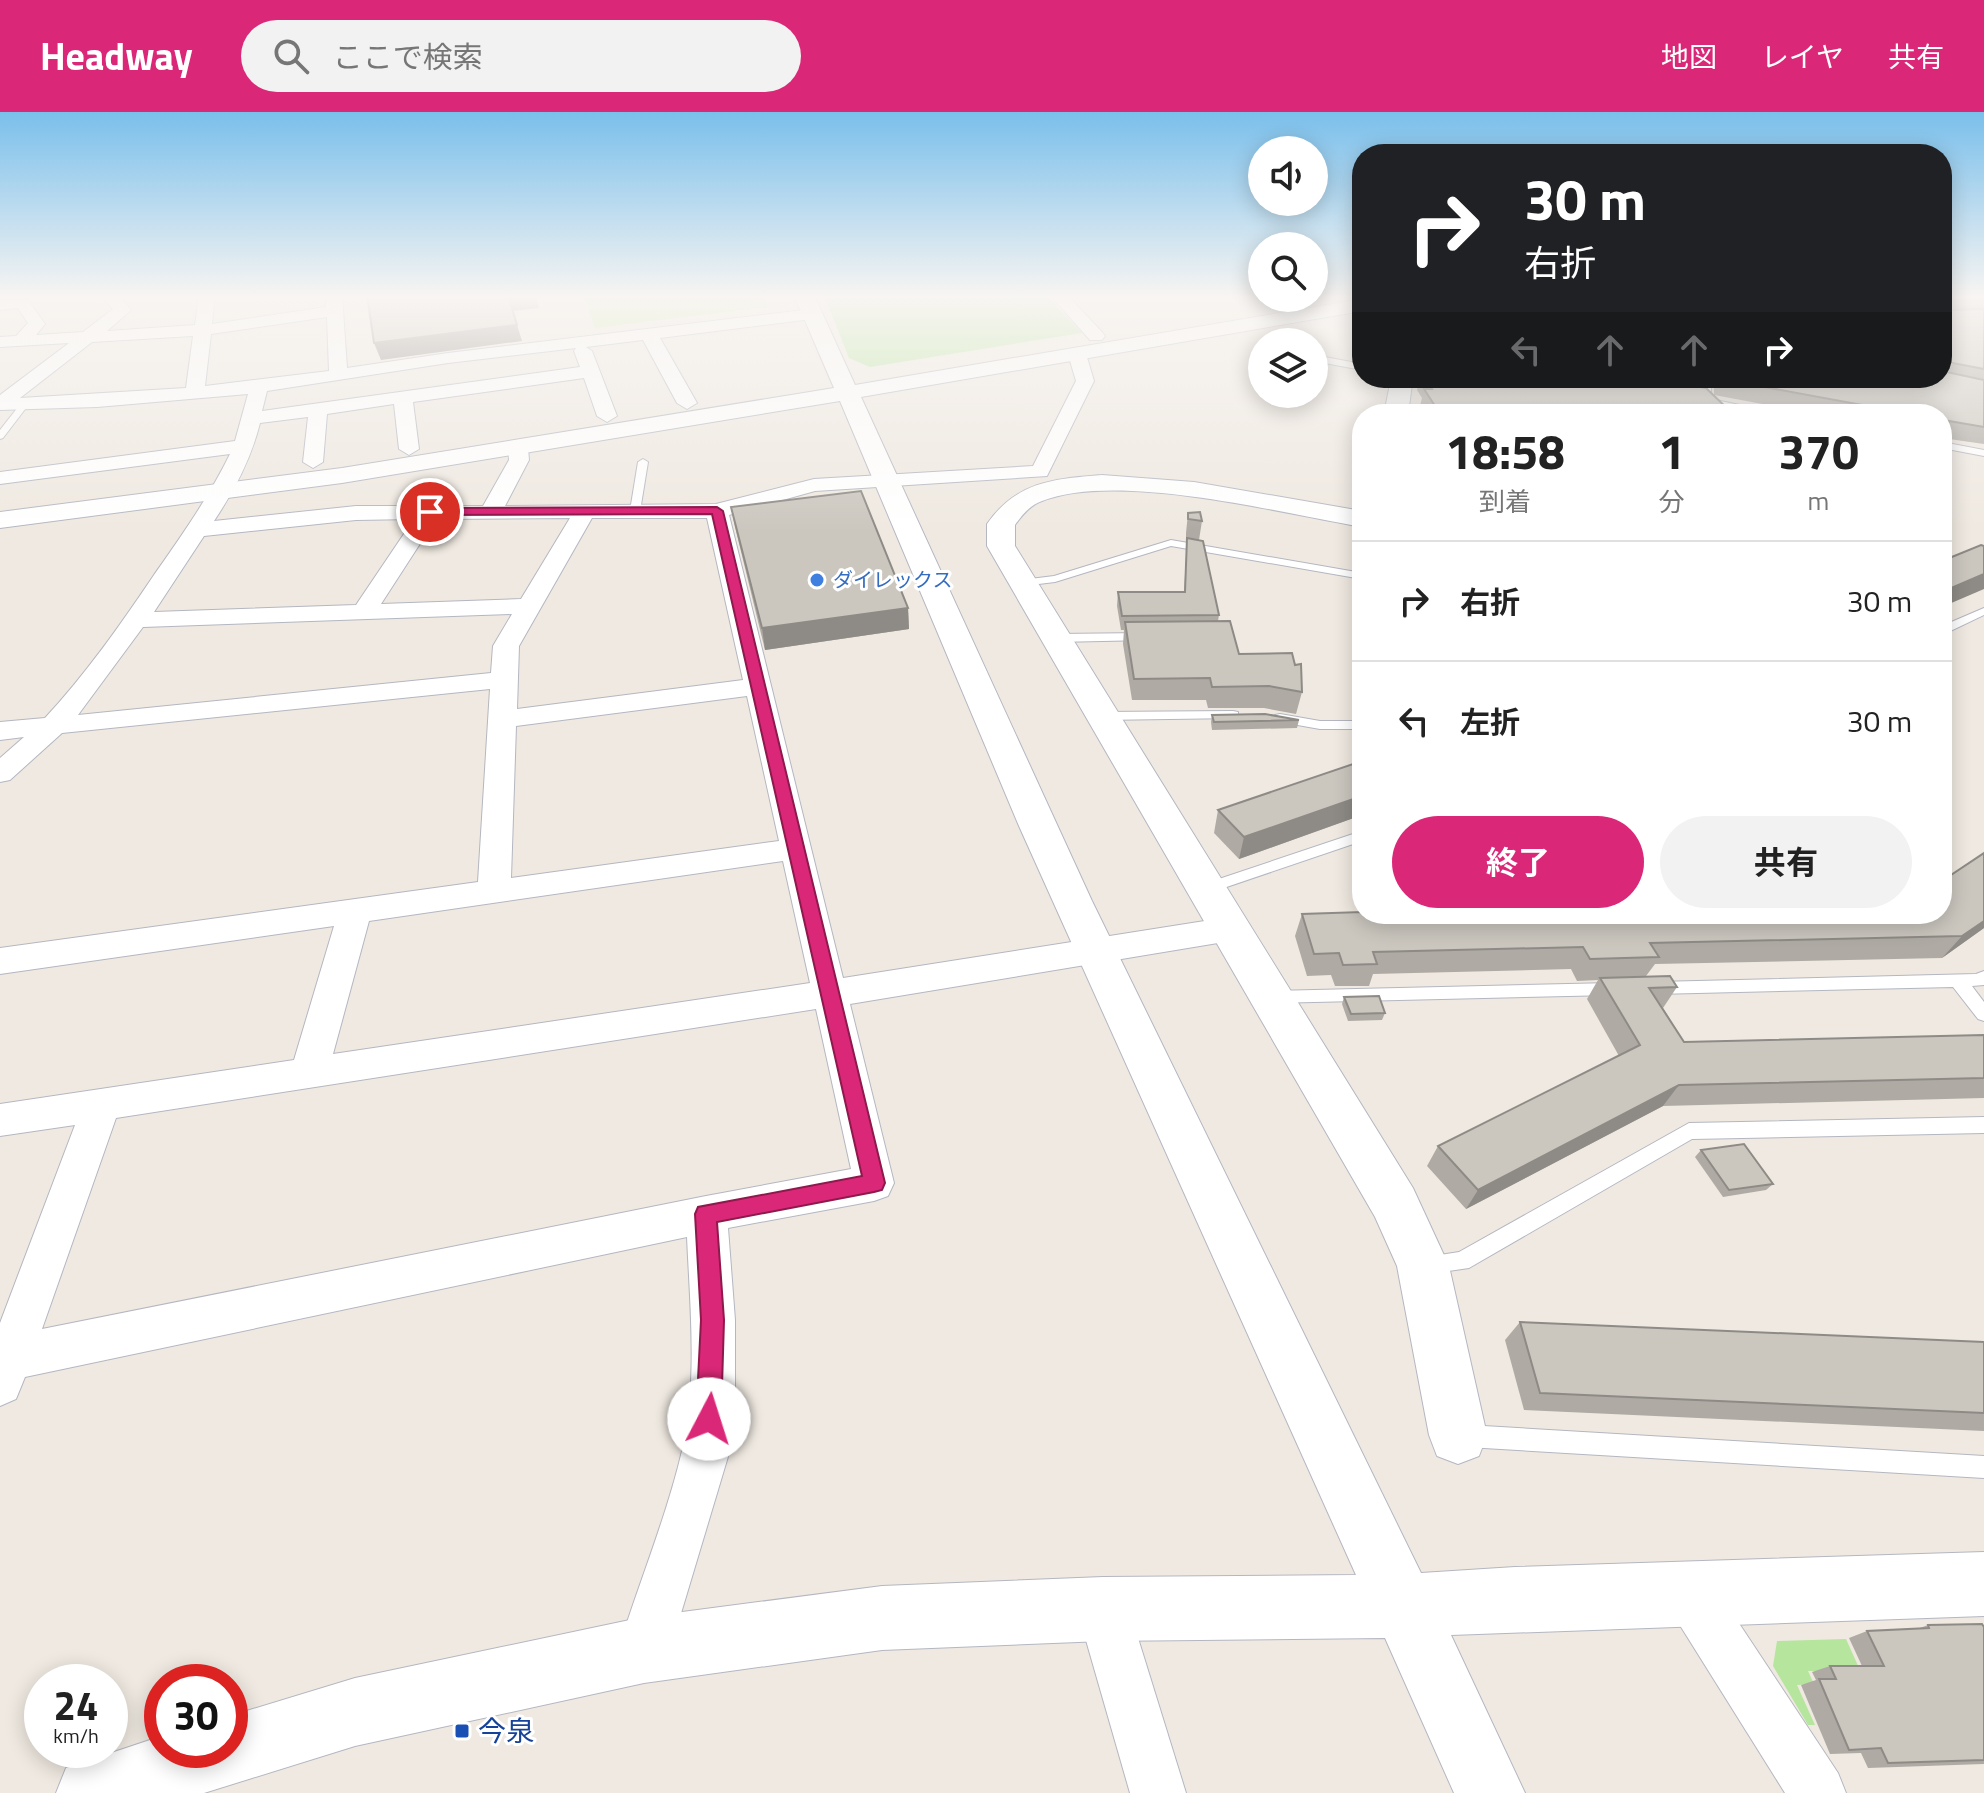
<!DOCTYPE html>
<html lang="ja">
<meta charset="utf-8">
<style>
:root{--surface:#fff;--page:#f2f2f2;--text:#222;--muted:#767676;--line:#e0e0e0;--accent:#db2777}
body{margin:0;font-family:"Titillium Web","Noto Sans JP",sans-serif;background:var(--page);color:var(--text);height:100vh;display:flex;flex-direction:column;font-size:30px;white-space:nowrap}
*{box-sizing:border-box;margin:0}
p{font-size:26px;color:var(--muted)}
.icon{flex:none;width:44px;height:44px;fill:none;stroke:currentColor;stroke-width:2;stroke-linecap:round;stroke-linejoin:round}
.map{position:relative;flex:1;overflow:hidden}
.side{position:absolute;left:1352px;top:292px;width:600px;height:520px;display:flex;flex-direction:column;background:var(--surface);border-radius:32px;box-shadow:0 4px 20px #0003}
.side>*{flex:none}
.banner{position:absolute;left:1352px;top:32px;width:600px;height:244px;border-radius:32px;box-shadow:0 4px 20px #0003;background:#202124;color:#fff;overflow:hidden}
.controls{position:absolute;left:1248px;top:24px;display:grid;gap:16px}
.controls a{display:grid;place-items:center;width:80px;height:80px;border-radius:50%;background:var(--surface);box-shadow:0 4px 20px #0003;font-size:40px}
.speed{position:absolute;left:24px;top:1552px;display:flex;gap:16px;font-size:40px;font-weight:700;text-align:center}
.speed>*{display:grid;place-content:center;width:104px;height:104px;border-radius:50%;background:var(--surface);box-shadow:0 4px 20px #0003;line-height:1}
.speed small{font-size:20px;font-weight:400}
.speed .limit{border:12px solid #d22;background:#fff;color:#111}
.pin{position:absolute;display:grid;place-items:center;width:68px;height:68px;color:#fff;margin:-34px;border:4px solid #fff;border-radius:50%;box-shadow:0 2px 8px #0007}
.me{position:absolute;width:88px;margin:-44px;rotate:5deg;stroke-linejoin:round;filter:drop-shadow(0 0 6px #0008)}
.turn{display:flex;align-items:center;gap:28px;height:168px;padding:0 40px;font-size:36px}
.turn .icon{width:104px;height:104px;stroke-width:2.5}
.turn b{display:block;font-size:56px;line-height:68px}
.lanes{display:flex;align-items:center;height:76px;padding:0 40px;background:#0003;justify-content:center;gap:40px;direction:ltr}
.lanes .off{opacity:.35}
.eta{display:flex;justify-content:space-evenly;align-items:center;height:136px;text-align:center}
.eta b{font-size:48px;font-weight:700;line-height:56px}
.primary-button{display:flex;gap:16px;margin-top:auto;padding:16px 40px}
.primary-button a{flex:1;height:92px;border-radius:48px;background:var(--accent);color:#fff;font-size:32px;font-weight:700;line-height:92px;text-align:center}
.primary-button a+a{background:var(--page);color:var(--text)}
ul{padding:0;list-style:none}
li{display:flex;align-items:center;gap:24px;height:120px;padding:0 40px;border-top:2px solid var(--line)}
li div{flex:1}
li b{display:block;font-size:30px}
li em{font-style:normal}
header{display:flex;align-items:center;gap:48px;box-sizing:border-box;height:112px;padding:0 40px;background:var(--accent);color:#fff}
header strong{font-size:38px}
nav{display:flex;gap:44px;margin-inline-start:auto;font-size:28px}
.search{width:560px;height:72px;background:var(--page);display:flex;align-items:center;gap:20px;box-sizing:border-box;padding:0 28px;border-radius:44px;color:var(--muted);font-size:30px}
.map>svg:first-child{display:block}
.green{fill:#b6e59e}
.pitch{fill:#c9ec9a}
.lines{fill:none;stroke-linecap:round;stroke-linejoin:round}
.service-casing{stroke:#b4b7c1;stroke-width:2}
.minor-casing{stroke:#b4b7c1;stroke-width:2}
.tertiary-casing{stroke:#b4b7c1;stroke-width:2}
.service{fill:#fff;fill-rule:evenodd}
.minor{fill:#fff;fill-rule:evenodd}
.tertiary{fill:#fff;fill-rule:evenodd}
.wall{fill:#afaba4}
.shaded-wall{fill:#8e8b86}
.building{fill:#cbc7bf;stroke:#8e8b86;stroke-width:2}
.route{fill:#db2777;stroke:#8e194d;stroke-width:2}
.shop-dot{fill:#3f7fe0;stroke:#fff;stroke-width:3}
.transit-dot{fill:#1a4fb4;stroke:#fff;stroke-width:3}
.labels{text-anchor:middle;stroke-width:6;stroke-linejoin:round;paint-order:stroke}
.far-shop-label{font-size:20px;fill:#366cbe;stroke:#fff;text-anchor:start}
.near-transit-label{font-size:28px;fill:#164399;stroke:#fff;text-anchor:start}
</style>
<header>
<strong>Headway</strong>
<div class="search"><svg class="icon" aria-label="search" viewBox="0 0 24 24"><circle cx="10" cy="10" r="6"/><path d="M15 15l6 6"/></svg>ここで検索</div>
<nav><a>地図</a><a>レイヤ</a><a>共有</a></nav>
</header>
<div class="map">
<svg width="1984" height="1681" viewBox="0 0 1984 1681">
<rect width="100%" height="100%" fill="#efe9e1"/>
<g class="green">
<polygon points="824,183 1046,183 1082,221 870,255 849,246"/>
<polygon points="1846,1527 1864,1567 1843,1559 1808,1559 1814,1572 1797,1573 1815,1613 1808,1613 1773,1554 1777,1529"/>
</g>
<polygon class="pitch" points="583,183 761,183 768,195 595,216"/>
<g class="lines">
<defs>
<g id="service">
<polygon points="1314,243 1362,252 1362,258 1314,249"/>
<polygon points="1703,266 1711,266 1711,287 1782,302 1763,302 1703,291 1700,288"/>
<polygon points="22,290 29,292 3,326 0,327 0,318"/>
<polygon points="1942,330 1984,338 1984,344 1942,336"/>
<polygon points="643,347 648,350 640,399 635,402 630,399 638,350"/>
<polygon points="1171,428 1362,461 1362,467 1171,434 1055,470 1022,474 1016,471 1022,468 1054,464"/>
<polygon points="1984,496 1984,503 1942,523 1942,514"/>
<polygon points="1145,521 1149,522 1149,528 1056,530 1050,526 1056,522"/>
<polygon points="1233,599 1238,600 1238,606 1101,608 1095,604 1101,600"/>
<polygon points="1280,602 1320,609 1362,609 1362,617 1320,617 1275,609 1275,603"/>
<polygon points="1362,719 1362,729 1206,782 1198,777 1201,773"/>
<polygon points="1984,859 1984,873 1972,874 1984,890 1984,909 1978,907 1953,875 1656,882 1650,880 1648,876 1650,872 1656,870 1976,862"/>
<polygon points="1612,871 1618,873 1620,877 1618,881 1612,883 1272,891 1266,890 1264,885 1266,880 1272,879"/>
<polygon points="1984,1005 1984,1021 1692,1027 1469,1156 1428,1162 1421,1160 1418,1153 1421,1146 1459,1140 1689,1011"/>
<polygon points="1467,1313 1984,1344 1984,1366 1467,1335 1459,1332 1456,1324 1459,1316"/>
</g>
<g id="minor">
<path d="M101,183H118L131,198L107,219L195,213L199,183H215L212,212L326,195V183H342L347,256L448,241L812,197L820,202L812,207L660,226L697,291L687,297L677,291L643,228L586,235L592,239L617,304L607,310L597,304L584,266L413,290L419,337L409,343L399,337L394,292L327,302L323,350L313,356L303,350L308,305L260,311C251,347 234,379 214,409L356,394H483L509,348L508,336L518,330L528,336L529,348L505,394L716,392L814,367L1033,354L1076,269L1068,242L1077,237L1086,242L1094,269L1047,364L815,379L729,403L843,866L1230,805L1242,808L1247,817L1242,826L1230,829L850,892L894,1071L888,1084L874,1089L728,1116L735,1208V1277L730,1338L670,1538L663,1557L644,1564L625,1557L618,1538C638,1474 667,1403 682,1339C698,1271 690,1194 687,1125L25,1265L16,1287L0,1294V1211L75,1013L0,1024V992L294,948L334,814L0,862V836L478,770L490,577L62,621L10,668L0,670V646L24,625L0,628V610L45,606C86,562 121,512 154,463C182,423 209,385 230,342L0,372V360L235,329L248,282L97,295L0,298V283L69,231L0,235V225L16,224L28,211L18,196L0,198V188H28L45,212L36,223L83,220L113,197ZM327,205L329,259L205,274L211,222ZM193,224L186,276L20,286L92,230ZM576,236L574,239L580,255L262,299L267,279L448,251ZM570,406L521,487L381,492L436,407ZM592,406H707L743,568L517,597L519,534ZM414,407L356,493L154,500L204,424L356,408ZM512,502L493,534L491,561L78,603L143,515ZM747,584L779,729L511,766L516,614ZM783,749L810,871L333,942L369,809ZM816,897L851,1057L706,1084L42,1217L116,1006Z"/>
<polygon points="1050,183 1067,183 1102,220 1105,224 1102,228 1090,228"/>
<polygon points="1689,1455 1707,1463 1838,1661 1846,1681 1785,1681 1671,1499 1663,1481 1671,1463"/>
<polygon points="1103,1471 1121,1479 1129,1497 1186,1681 1130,1681 1077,1497 1085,1479"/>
</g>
<g id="tertiary">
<polygon points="794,183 814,183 855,273 1362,187 1362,199 861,285 1092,789 1421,1461 1515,1455 1984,1440 1984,1504 1451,1523 1525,1681 1454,1681 1385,1526 1103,1529 882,1538 644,1571 355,1634 204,1681 56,1681 66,1656 162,1624 162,1638 230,1638 230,1604 355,1566 644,1505 882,1474 1103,1465 1356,1463 1019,714 840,289 342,371 0,416 0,400 342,356 834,276"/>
<polygon points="1386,266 1408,266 1412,272 1408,302 1384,302 1390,272"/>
<path d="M1102,363L1194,370L1362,399V415C1281,401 1117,359 1042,389C1030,393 1022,403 1015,413V434L1413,1076L1449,1154L1487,1323L1479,1344L1458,1352L1437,1344L1429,1323L1397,1154L1375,1105L987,434V412C1017,369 1054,367 1102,363Z"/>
</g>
</defs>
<use href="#service" class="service-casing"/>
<use href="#minor" class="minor-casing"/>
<use href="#tertiary" class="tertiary-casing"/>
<use href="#service" class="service"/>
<use href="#minor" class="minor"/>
<use href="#tertiary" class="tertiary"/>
</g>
<g class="wall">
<polygon points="1942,183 1984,183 1984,332 1949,327 1949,332 1942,344 1942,302 1817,302 1714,283 1714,266 1942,266"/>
<polygon points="1412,266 1706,266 1701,275 1733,302 1424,302 1420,294 1422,286 1417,278 1420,266"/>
<polygon points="731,395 908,496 909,517 765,538 735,415"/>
<polygon points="1188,401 1202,409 1199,428 1219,503 1218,509 1239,542 1302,580 1296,602 1264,596 1208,596 1206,588 1132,588 1123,532 1124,518 1121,518 1117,494 1118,480 1184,480 1187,428 1186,427 1186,421"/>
<polygon points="1212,603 1299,608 1297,616 1212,618 1211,610"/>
<polygon points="1362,649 1362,703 1239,747 1214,721 1218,698"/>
<polygon points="1984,741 1984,816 1942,846 1655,852 1646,864 1677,875 1663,896 1684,930 1984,923 1984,986 1663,994 1466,1097 1427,1054 1438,1034 1619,944 1587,887 1598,868 1577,869 1571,857 1373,862 1369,874 1335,874 1331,863 1307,864 1295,824 1302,802 1942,802"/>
<polygon points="1344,885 1385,901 1382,908 1348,909 1342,892"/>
<polygon points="1701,1038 1773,1072 1766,1078 1723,1085 1695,1045"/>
<polygon points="1520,1210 1984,1230 1984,1319 1524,1298 1505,1228"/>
<polygon points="1928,1513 1984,1515 1984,1652 1868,1656 1861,1641 1830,1642 1801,1573 1816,1568 1812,1560 1830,1554 1862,1554 1849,1526 1867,1519 1920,1516"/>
</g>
<g class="shaded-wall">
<polygon points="508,183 536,183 539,196 512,199"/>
<polygon points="517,213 522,229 381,248 374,231"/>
<polygon points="1984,462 1984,477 1942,495 1942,480"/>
<polygon points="908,496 909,517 765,538 762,516"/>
<polygon points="1362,684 1362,703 1239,747 1244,725"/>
<polygon points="1984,809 1984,816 1942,846 1962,824"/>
<polygon points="1679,973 1663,994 1466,1097 1478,1078"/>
</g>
<g class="building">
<polygon points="367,183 508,183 517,213 374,231"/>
<polygon points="1942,183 1984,183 1984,187 1950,189 1948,198 1984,197 1984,257 1942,249"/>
<polygon points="1942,259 1984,268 1984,315 1949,309 1949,332 1942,331 1942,302 1911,302 1721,267 1721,266 1942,266"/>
<polygon points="1425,266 1650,266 1706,276 1733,302 1429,302 1435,294 1424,277 1432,277"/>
<polygon points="861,379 908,496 762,516 731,395"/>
<polygon points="1200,400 1202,409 1188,407 1188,401"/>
<polygon points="1187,426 1203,429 1219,503 1122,504 1118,480 1185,480"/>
<polygon points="1981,433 1984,434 1984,462 1942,480 1942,449"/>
<polygon points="1230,509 1239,542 1292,541 1295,553 1301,552 1302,580 1269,574 1212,575 1210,566 1134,567 1125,510"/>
<polygon points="1265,602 1299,608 1214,610 1212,603"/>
<polygon points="1362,649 1362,684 1244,725 1218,698"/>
<polygon points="1984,741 1984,809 1962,824 1650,831 1659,845 1590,847 1583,835 1373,840 1377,852 1343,853 1339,841 1314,842 1302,802 1362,800 1362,802 1942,802 1942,769"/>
<polygon points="1670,864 1677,875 1649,876 1684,930 1984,923 1984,966 1679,973 1478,1078 1438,1034 1640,933 1600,866"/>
<polygon points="1379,884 1385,901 1351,902 1344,885"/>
<polygon points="1744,1032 1773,1072 1729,1078 1701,1038"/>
<polygon points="1520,1210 1984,1230 1984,1301 1540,1281"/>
<polygon points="1982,1512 1984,1515 1984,1648 1888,1651 1881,1636 1849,1638 1819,1567 1836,1567 1830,1554 1884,1554 1867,1519 1929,1516 1928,1513"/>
</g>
<linearGradient id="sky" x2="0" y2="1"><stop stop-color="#7abfeb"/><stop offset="0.44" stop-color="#f8f5f2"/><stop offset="1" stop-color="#f8f5f2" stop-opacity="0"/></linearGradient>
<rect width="1984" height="419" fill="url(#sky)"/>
<polygon class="route" points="717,395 723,399 885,1071 882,1078 874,1080 717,1110 724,1208 721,1307 718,1316 709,1320 700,1316 696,1307 701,1208 695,1102 698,1095 862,1064 712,402 430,403 424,400 430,396"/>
<circle class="shop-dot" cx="817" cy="468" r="8"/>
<rect class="transit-dot" x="454" y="1611" width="16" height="16" rx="4"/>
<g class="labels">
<g class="far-shop-label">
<text x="833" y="475">ダイレックス</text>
</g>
<g class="near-transit-label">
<text x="478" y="1629">今泉</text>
</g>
</g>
</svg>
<div class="controls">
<a><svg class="icon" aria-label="sound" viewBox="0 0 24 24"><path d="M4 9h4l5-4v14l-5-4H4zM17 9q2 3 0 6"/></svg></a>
<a><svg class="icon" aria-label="search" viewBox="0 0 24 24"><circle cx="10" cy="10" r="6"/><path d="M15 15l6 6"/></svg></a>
<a><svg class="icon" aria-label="layers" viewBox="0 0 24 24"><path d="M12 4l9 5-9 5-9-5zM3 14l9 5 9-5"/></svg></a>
</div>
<div class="speed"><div>24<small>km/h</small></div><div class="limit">30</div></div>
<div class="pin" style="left:430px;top:400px;background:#d93025"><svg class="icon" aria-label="arrive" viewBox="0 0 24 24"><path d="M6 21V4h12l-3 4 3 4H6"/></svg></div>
<svg class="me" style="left:709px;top:1307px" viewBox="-20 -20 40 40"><circle r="19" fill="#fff"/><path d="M0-13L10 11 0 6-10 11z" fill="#db2777"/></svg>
<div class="banner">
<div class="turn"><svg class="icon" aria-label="right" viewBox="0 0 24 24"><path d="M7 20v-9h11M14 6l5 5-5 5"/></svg><div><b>30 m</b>右折</div></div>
<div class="lanes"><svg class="icon off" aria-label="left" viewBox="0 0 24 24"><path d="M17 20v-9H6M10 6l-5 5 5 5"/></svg><svg class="icon off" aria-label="ahead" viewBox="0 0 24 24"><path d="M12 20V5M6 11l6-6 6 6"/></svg><svg class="icon off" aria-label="ahead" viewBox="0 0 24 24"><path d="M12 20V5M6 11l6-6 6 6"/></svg><svg class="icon" aria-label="right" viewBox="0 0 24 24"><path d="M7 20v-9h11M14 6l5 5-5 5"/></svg></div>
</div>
<section class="side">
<div class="eta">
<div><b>18:58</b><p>到着</p></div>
<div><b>1</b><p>分</p></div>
<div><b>370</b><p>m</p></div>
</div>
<ul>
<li><svg class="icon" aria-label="right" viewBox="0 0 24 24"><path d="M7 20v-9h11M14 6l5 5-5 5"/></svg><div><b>右折</b></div><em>30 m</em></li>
<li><svg class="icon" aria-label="left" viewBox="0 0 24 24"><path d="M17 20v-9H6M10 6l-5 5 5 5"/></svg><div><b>左折</b></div><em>30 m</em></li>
</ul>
<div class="primary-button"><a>終了</a><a>共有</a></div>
</section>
</div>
